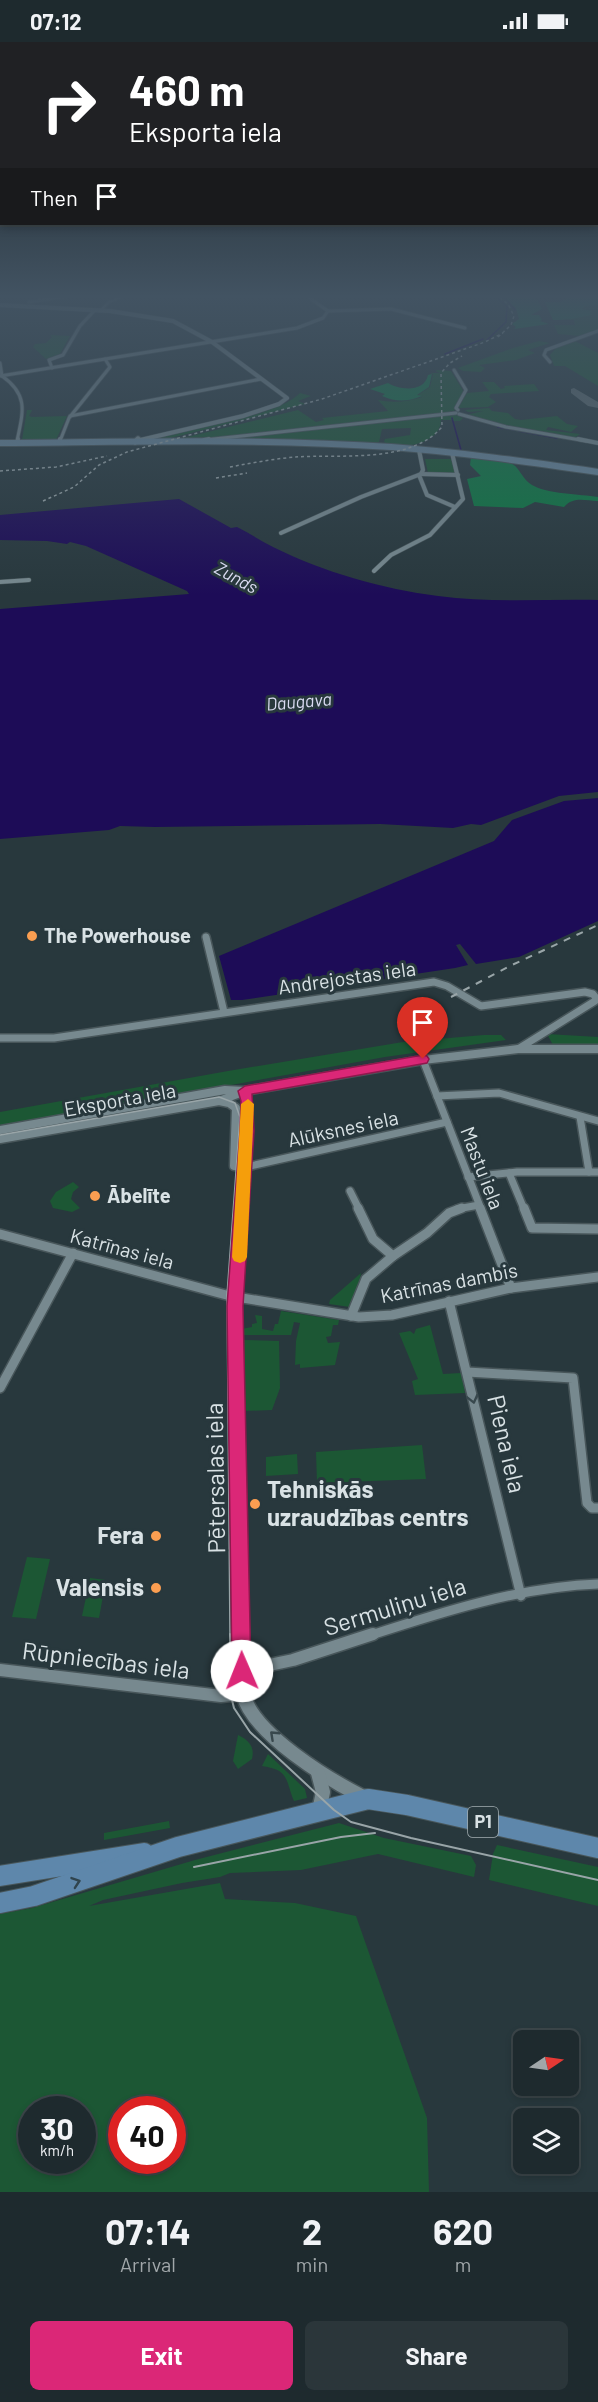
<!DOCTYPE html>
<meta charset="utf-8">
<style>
:root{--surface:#1e2a2e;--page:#2b363a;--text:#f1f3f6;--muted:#a1a7aa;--line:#3c464a;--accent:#db2777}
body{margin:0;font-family:Barlow,sans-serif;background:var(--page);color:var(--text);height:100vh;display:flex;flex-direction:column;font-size:22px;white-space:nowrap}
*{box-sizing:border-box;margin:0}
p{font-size:20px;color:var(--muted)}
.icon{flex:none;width:33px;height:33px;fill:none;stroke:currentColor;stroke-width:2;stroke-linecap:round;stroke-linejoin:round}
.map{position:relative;height:2150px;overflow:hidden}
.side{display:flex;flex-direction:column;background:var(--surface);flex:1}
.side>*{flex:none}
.guide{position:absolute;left:0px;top:0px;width:598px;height:183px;box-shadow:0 3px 9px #0003,0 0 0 2px var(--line);background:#202124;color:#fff;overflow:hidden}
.needle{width:39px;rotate:77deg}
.controls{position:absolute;left:513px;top:1988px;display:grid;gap:12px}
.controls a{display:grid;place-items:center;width:66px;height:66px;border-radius:9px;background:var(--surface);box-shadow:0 3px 9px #0003,0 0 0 2px var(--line);font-size:30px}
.speed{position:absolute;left:18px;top:2054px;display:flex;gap:12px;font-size:30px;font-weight:700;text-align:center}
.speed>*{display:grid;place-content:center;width:78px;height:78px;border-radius:50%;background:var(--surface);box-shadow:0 3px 9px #0003,0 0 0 2px var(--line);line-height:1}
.speed small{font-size:15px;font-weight:400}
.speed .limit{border:9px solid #d22;background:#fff;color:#111}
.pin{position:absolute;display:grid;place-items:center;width:51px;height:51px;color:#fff;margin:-62px -26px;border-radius:50% 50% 50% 0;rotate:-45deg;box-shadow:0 0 6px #0007}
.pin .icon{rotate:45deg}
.me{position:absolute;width:66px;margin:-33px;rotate:359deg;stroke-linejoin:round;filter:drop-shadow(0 0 4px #0008)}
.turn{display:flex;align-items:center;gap:21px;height:126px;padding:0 30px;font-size:27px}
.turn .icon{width:78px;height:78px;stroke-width:2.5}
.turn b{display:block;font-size:42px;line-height:51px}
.then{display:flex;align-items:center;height:57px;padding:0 30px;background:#0003;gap:12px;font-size:22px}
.eta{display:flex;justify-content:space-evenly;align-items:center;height:102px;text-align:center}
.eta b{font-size:36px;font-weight:700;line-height:42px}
.primary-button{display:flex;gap:12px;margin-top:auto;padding:12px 30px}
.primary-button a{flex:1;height:69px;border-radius:9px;background:var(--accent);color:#fff;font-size:24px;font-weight:700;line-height:69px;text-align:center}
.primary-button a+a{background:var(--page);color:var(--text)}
.status{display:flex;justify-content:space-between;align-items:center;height:42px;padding:0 30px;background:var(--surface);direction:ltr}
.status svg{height:16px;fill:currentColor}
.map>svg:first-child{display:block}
.green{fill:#1c5734;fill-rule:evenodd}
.forest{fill:#0d7842}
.water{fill:#1d0c57}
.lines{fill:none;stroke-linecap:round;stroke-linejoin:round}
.stream{stroke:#1d0c57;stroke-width:1.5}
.taxiway{fill:#606e72;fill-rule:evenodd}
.pedestrian-casing{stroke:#48565a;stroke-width:4}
.minor-far4-casing{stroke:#48565a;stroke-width:4.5}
.minor-far3-casing{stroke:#48565a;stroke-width:5}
.minor-far2-casing{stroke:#48565a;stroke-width:10}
.minor-far1-casing{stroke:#48565a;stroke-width:12}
.minor-casing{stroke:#48565a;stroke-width:15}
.tertiary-far4-casing{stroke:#48565a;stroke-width:5}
.tertiary-far3-casing{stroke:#48565a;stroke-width:7}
.tertiary-far2-casing{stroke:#48565a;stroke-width:11}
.tertiary-far1-casing{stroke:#48565a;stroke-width:14}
.tertiary-casing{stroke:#48565a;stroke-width:17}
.secondary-casing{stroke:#48565a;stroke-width:8}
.primary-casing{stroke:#48565a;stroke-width:22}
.pedestrian{stroke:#77898f;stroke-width:2}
.minor-far4{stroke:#77898f;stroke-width:3}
.minor-far3{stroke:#77898f;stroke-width:4}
.minor-far2{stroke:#77898f;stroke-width:7}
.minor-far1{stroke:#77898f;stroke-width:9}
.minor{stroke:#77898f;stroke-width:12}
.tertiary-far4{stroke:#77898f;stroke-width:4}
.tertiary-far3{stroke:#77898f;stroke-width:5}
.tertiary-far2{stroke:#77898f;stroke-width:8}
.tertiary-far1{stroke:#77898f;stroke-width:11}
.tertiary{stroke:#77898f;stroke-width:14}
.secondary{stroke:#6a889d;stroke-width:6}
.primary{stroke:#5e87ab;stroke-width:20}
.tram-far1{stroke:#99a5a8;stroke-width:1.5}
.tram{stroke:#99a5a8;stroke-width:2}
.rail-far1{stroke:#99a5a8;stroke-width:1.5;stroke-dasharray:3 3;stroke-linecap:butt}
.rail{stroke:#99a5a8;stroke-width:2;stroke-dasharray:7 7;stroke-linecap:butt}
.oneway{stroke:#38484d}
.oneway2{stroke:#30444e}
.route{fill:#db2777;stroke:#8e194d;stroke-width:1.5}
.slow{fill:#f59e0b}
.poi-dot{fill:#fb9e51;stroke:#28383d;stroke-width:2}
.labels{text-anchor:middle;stroke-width:6;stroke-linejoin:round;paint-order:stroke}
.far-water-label{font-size:18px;font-style:italic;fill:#dadbf2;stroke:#28383d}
.shield{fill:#28383d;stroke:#a4afb3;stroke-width:1.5}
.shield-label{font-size:18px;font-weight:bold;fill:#d9e2e5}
.poi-label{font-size:20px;font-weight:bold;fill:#d9e2e5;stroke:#28383d;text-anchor:start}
.street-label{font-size:20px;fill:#d9e2e5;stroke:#28383d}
.near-street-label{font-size:24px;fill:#d9e2e5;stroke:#28383d}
.near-poi-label{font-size:24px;font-weight:bold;fill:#d9e2e5;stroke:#28383d;text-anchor:end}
</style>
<div class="status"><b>07:12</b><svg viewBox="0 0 49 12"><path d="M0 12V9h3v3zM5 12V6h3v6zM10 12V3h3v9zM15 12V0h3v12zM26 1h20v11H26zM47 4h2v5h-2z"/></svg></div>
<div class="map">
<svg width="598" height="2150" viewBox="0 0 598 2150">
<rect width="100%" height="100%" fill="#28383d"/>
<g class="green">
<polygon points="598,263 598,288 580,294 558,292 554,283 575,283 574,278 567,278 584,269 582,267 586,264"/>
<polygon points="50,293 70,294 60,312 46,317 33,305 35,302 46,301 52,295"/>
<polygon points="539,299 550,301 528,308 535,311 516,318 479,323 485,326 481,330 463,329 458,326 513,306"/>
<polygon points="575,299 598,311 598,344 565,324 554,324 550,313 557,305"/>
<path d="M438,328L451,329L464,350L454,369L450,370L463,376L460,379H453L452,375V378H441C441,402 400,409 384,400L385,397L410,393L411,386L382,387L379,400L370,402L216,395L175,398L298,368L316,380L324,378L322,376L388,369L378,358C393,361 407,360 422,355L418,353L430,345L433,332L430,331H440L435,329Z"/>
<polygon points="482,340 494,340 501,347 505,346 504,344 534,342 539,349 491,352 489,355 496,360 488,365 458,366 467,351 489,349"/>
<path d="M300,351L311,354L298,359L305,362L163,398L148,396C182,389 279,374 300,351Z"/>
<polygon points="489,366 492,369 508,371 515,377 521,378 557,374 567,382 578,384 571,390 548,385 546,388 580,392 573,397 513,386 466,373 483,369 468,370 465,368"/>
<polygon points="27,368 32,368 29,374 32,375 67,374 56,398 22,398"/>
<polygon points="425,417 451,417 455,431 428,431"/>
<polygon points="547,992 598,995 598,1003 553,1003"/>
<polygon points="484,993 501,993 506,998 385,1015 0,1085 0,1070 228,1029 403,1000"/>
<polygon points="73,1140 79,1145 73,1150 71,1157 80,1166 72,1170 53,1166 50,1159 56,1150"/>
<polygon points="361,1231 356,1259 350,1265 329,1262 330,1258"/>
<polygon points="281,1269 339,1278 338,1283 333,1283 331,1294 326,1295 328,1301 340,1300 335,1323 300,1326 300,1322 295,1323 296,1299 300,1281 294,1280 291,1293 241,1293 241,1287 252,1285 252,1282 257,1281 255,1273 262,1274 262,1287 273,1289 275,1282 278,1282"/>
<polygon points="430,1283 443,1332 461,1331 465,1351 415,1353 412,1339 418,1337 399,1291 410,1289 414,1292 416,1287"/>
<polygon points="243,1298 279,1299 280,1346 272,1368 244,1369"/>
<polygon points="422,1403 426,1437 317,1441 316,1410"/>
<polygon points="297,1412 298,1432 266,1434 266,1415"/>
<polygon points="27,1515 50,1517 36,1577 12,1575"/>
<polygon points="90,1536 106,1538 99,1576 82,1574"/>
<path d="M238,1693C249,1698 255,1705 252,1717L238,1727L233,1719Z"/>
<path d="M268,1712L305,1747L307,1756L294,1759C285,1738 290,1728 262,1724Z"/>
<polygon points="169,1779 170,1786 104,1798 104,1791"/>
<path d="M339,1781L384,1796L471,1814L476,1823L474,1835L378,1812L301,1828L230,1831L220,1835L182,1841L103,1858L89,1864L220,1841L225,1857L295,1861L356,1874L427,2076L429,2150H0V1872L32,1866L195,1818ZM32,2067H82V2118H32ZM122,2067H172V2118H122Z"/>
<polygon points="497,1803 598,1825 598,1864 489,1838 493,1812"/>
</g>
<g class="forest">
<polygon points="499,252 520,252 538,258 542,267 531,273 539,273 542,278 540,279 549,282 514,287 516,285 512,282 519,277 516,266"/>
<path d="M572,252H598V263L586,264L582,267L592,269L590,271L592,273C578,276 567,278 553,278L545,260H561Z"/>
<path d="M432,332L429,345L417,353L422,354C407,360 396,360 382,354L385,352L370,347L388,341C397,347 424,352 428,333Z"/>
<path d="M471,415C483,417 508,415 517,426C522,432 525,439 532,443C547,452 580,452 598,455V459C585,459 574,454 564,465L535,460L523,466L474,464L467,437L481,434L470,423Z"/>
</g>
<g class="water">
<path d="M179,457L231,486L237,485C249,491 261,499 273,505C323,530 383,547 438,554C490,561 545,557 598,558V750L559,754L481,783L471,782L453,786L380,782L155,785L120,784L109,788L0,797V567L189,552L187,549L86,504L70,500L67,502L47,499L0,498V473Z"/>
<polygon points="598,756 598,879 519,915 476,922 460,902 456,903 468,923 455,926 242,958 231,958 219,914 494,799 512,778 564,759"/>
</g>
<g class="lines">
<g class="stream">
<polyline points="492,252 508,265"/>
<polyline points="498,252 506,257 515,268"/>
<polyline points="487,298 506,280 507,265"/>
<polyline points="445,312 483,297"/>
<polyline points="452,376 461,408"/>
<polyline points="498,385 515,388"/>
<polyline points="519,389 557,396"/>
</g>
<polygon class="taxiway" points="574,346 598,360 598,366 588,364 571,351 571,347"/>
<defs>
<polyline id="pedestrian" points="101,268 109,260 128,252"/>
<g id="minor-far4">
<polyline points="29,260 80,252"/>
<polyline points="328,269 391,267 465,286"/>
<polyline points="550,320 544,313 546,308 598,289"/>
<polyline points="0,321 2,334"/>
<polyline points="52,326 49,318 63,313 80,284 95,268"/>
<polyline points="454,328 466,348 456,366 458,368"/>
<polyline points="0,334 297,286 323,276 328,269 304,252"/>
<path d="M2,334C29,353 23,370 17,399"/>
<polyline points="459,372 506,385 586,399"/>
<polyline points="70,374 261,337"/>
<polyline points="204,398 456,371"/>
<polyline points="60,399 69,376 110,325 105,317"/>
</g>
<g id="minor-far3">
<polyline points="578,397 598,401"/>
<polyline points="204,398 209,397"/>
<polyline points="17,401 18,397"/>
<polyline points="59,401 60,397"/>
<polyline points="421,432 458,433"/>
<polyline points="419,433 427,453 455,465"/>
<polyline points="281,491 361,455 421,432 423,428 419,408"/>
<polyline points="374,529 391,513 430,493 463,457 452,411"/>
<polyline points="0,540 29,538"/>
</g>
<g id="minor-far2">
<polyline points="206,895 224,970"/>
<polyline points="0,996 54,996 434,940 447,944 481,964 585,950 593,952 596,956 595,959 518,1007"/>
<polyline points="423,1018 481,1167"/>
<polyline points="437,1054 499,1051 598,1079"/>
<polyline points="580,1075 589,1130"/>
<polyline points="246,1125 447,1080"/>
<polyline points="509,1131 524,1167"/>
<polyline points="468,1135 517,1130 598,1130"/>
<polyline points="350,1149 359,1167"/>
<polyline points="457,1167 479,1163"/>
</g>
<g id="minor-far1">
<polyline points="358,1166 373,1197 393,1214"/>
<polyline points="480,1166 511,1246"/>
<polyline points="524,1166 532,1186 598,1187"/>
<polyline points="0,1192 230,1254 359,1275 392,1273 511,1246 598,1235"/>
<polyline points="449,1259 521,1554"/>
<polyline points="351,1274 366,1237 393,1214 427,1191 449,1171 462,1166"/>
<polyline points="467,1330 573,1336 587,1461 592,1466 598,1466"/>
<polyline points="0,1346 73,1211"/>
<path d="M368,1594C442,1570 519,1545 598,1542"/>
</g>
<g id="minor">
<polyline points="0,1628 221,1654 243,1652"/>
<polyline points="241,1629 293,1618 373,1592"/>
</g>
<polyline id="tertiary-far4" points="0,263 110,269 173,279 212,300 287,356 279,362 243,374 136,399"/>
<polyline id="tertiary-far3" points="135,400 138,397"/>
<g id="tertiary-far2">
<polyline points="219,1059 229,1061 236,1066 234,1124 246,1125"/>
<polyline points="0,1088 225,1048 245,1049 423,1018 518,1007 598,1007"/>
<polyline points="0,1097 219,1059 240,1051"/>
<polyline points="241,1167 248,1070 245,1049"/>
</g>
<polyline id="tertiary-far1" points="242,1166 235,1264 242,1594"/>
<g id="tertiary">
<path d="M242,1592C242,1609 239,1636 243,1652C253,1692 328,1737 363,1755"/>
<polyline points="318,1731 323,1750 319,1769"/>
</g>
<path id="secondary" d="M0,401C130,400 261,396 391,405C460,410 529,420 598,430"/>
<g id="primary">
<polyline points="0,1834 144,1811"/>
<polyline points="0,1861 34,1854 178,1805 368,1757 407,1763 598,1806"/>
</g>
</defs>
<use href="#pedestrian" class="pedestrian-casing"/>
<use href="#minor-far4" class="minor-far4-casing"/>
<use href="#minor-far3" class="minor-far3-casing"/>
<use href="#minor-far2" class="minor-far2-casing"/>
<use href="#minor-far1" class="minor-far1-casing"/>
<use href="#minor" class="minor-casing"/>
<use href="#tertiary-far4" class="tertiary-far4-casing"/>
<use href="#tertiary-far3" class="tertiary-far3-casing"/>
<use href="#tertiary-far2" class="tertiary-far2-casing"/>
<use href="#tertiary-far1" class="tertiary-far1-casing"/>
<use href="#tertiary" class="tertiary-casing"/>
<use href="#secondary" class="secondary-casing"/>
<use href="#primary" class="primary-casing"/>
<use href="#pedestrian" class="pedestrian"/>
<use href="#minor-far4" class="minor-far4"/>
<use href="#minor-far3" class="minor-far3"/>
<use href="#minor-far2" class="minor-far2"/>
<use href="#minor-far1" class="minor-far1"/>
<use href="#minor" class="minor"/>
<use href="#tertiary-far4" class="tertiary-far4"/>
<use href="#tertiary-far3" class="tertiary-far3"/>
<use href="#tertiary-far2" class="tertiary-far2"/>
<use href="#tertiary-far1" class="tertiary-far1"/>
<use href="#tertiary" class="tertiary"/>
<use href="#secondary" class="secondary"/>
<use href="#primary" class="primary"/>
<polyline class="tram-far1" points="0,1093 219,1055 235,1061 240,1075 227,1253 230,1594"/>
<g class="tram">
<polyline points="230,1592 231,1654 234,1666 250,1690 334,1768 351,1780 411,1796 598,1838"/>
<polyline points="194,1825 341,1795 375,1791"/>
</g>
<g class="rail-far1">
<polyline points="495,252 508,262 514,274 511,283 497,296"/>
<path d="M230,425C251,421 273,417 295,415C340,412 410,422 442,385L441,331L450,321L462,314"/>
<polyline points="0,429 56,425 107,414"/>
<polyline points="216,436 247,431"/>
<polyline points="43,459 74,445 99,423 127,410 322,357 485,300 503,291"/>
</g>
<polyline class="rail" points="451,955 512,923 598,883"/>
</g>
<defs><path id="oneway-chevron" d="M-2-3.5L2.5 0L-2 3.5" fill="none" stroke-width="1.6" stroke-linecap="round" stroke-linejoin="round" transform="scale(1.5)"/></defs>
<g class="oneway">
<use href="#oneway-chevron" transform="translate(473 1357) rotate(76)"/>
<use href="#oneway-chevron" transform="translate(274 1693) rotate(-137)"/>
</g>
<use class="oneway2" href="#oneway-chevron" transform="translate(76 1840) rotate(-19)"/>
<linearGradient id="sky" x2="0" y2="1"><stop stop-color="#161f22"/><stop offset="0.46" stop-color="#425362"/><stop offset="1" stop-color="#425362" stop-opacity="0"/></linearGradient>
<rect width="598" height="553" fill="url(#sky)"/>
<polygon class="route" points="423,1013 427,1014 429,1017 427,1021 252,1052 254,1089 243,1264 251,1629 248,1636 242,1639 235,1636 232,1629 227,1264 240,1089 241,1059 238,1049 245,1044"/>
<polygon class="slow" points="248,1057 254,1062 247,1215 245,1219 240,1221 234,1219 232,1215 241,1062"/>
<g class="poi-dot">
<circle cx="32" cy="894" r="6"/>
<circle cx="95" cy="1154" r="6"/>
<circle cx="255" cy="1462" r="6"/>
<circle cx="156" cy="1494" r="6"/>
<circle cx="156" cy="1546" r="6"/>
</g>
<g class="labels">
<g class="far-water-label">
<text transform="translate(236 536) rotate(29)" y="6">Zunds</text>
<text transform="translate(299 660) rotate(-5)" y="6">Daugava</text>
</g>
<rect class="shield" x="468" y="1765" width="30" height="30" rx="4.5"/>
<g class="shield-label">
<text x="483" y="1786">P1</text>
</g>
<g class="poi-label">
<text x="44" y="901">The Powerhouse</text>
<text x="107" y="1161">Ābelīte</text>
</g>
<g class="street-label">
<text transform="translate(347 936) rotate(-8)" y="7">Andrejostas iela</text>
<text transform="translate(120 1058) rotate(-10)" y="7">Eksporta iela</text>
<text transform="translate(343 1087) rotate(-12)" y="7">Alūksnes iela</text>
<text transform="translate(482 1126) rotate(69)" y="7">Mastu iela</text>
<text transform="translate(122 1207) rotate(15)" y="7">Katrīnas iela</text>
<text transform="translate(449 1241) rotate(-11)" y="7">Katrīnas dambis</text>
</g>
<g class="near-street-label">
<text transform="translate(506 1402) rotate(77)" y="8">Piena iela</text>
<text transform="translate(216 1436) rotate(-91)" y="8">Pētersalas iela</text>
<text transform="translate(395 1565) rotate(-17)" y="8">Sermuliņu iela</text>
<text transform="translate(106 1619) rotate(7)" y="8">Rūpniecības iela</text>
</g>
<g class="near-poi-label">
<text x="267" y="1456" text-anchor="start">Tehniskās<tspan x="267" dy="28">uzraudzības centrs</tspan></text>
<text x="144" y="1502">Fera</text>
<text x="144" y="1554">Valensis</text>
</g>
</g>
</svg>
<div class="controls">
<a><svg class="needle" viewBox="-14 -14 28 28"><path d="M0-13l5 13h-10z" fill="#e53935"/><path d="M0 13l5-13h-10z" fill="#a1a7aa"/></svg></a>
<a><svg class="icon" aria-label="layers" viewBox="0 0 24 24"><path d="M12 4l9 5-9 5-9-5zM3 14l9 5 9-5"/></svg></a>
</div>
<div class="speed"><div>30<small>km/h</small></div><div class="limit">40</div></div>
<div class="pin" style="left:423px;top:1017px;background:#d93025"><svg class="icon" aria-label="arrive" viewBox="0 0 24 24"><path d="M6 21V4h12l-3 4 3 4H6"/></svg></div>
<svg class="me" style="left:242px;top:1629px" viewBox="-20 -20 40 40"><circle r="19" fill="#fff"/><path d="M0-13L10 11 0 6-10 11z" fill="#db2777"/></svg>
<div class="guide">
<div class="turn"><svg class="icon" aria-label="right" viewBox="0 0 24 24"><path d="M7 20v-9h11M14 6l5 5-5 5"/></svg><div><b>460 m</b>Eksporta iela</div></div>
<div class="then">Then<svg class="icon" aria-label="arrive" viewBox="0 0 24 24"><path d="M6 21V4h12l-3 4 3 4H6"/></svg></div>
</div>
</div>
<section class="side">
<div class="eta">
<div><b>07:14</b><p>Arrival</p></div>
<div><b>2</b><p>min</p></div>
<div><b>620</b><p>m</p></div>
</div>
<div class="primary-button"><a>Exit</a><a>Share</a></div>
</section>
